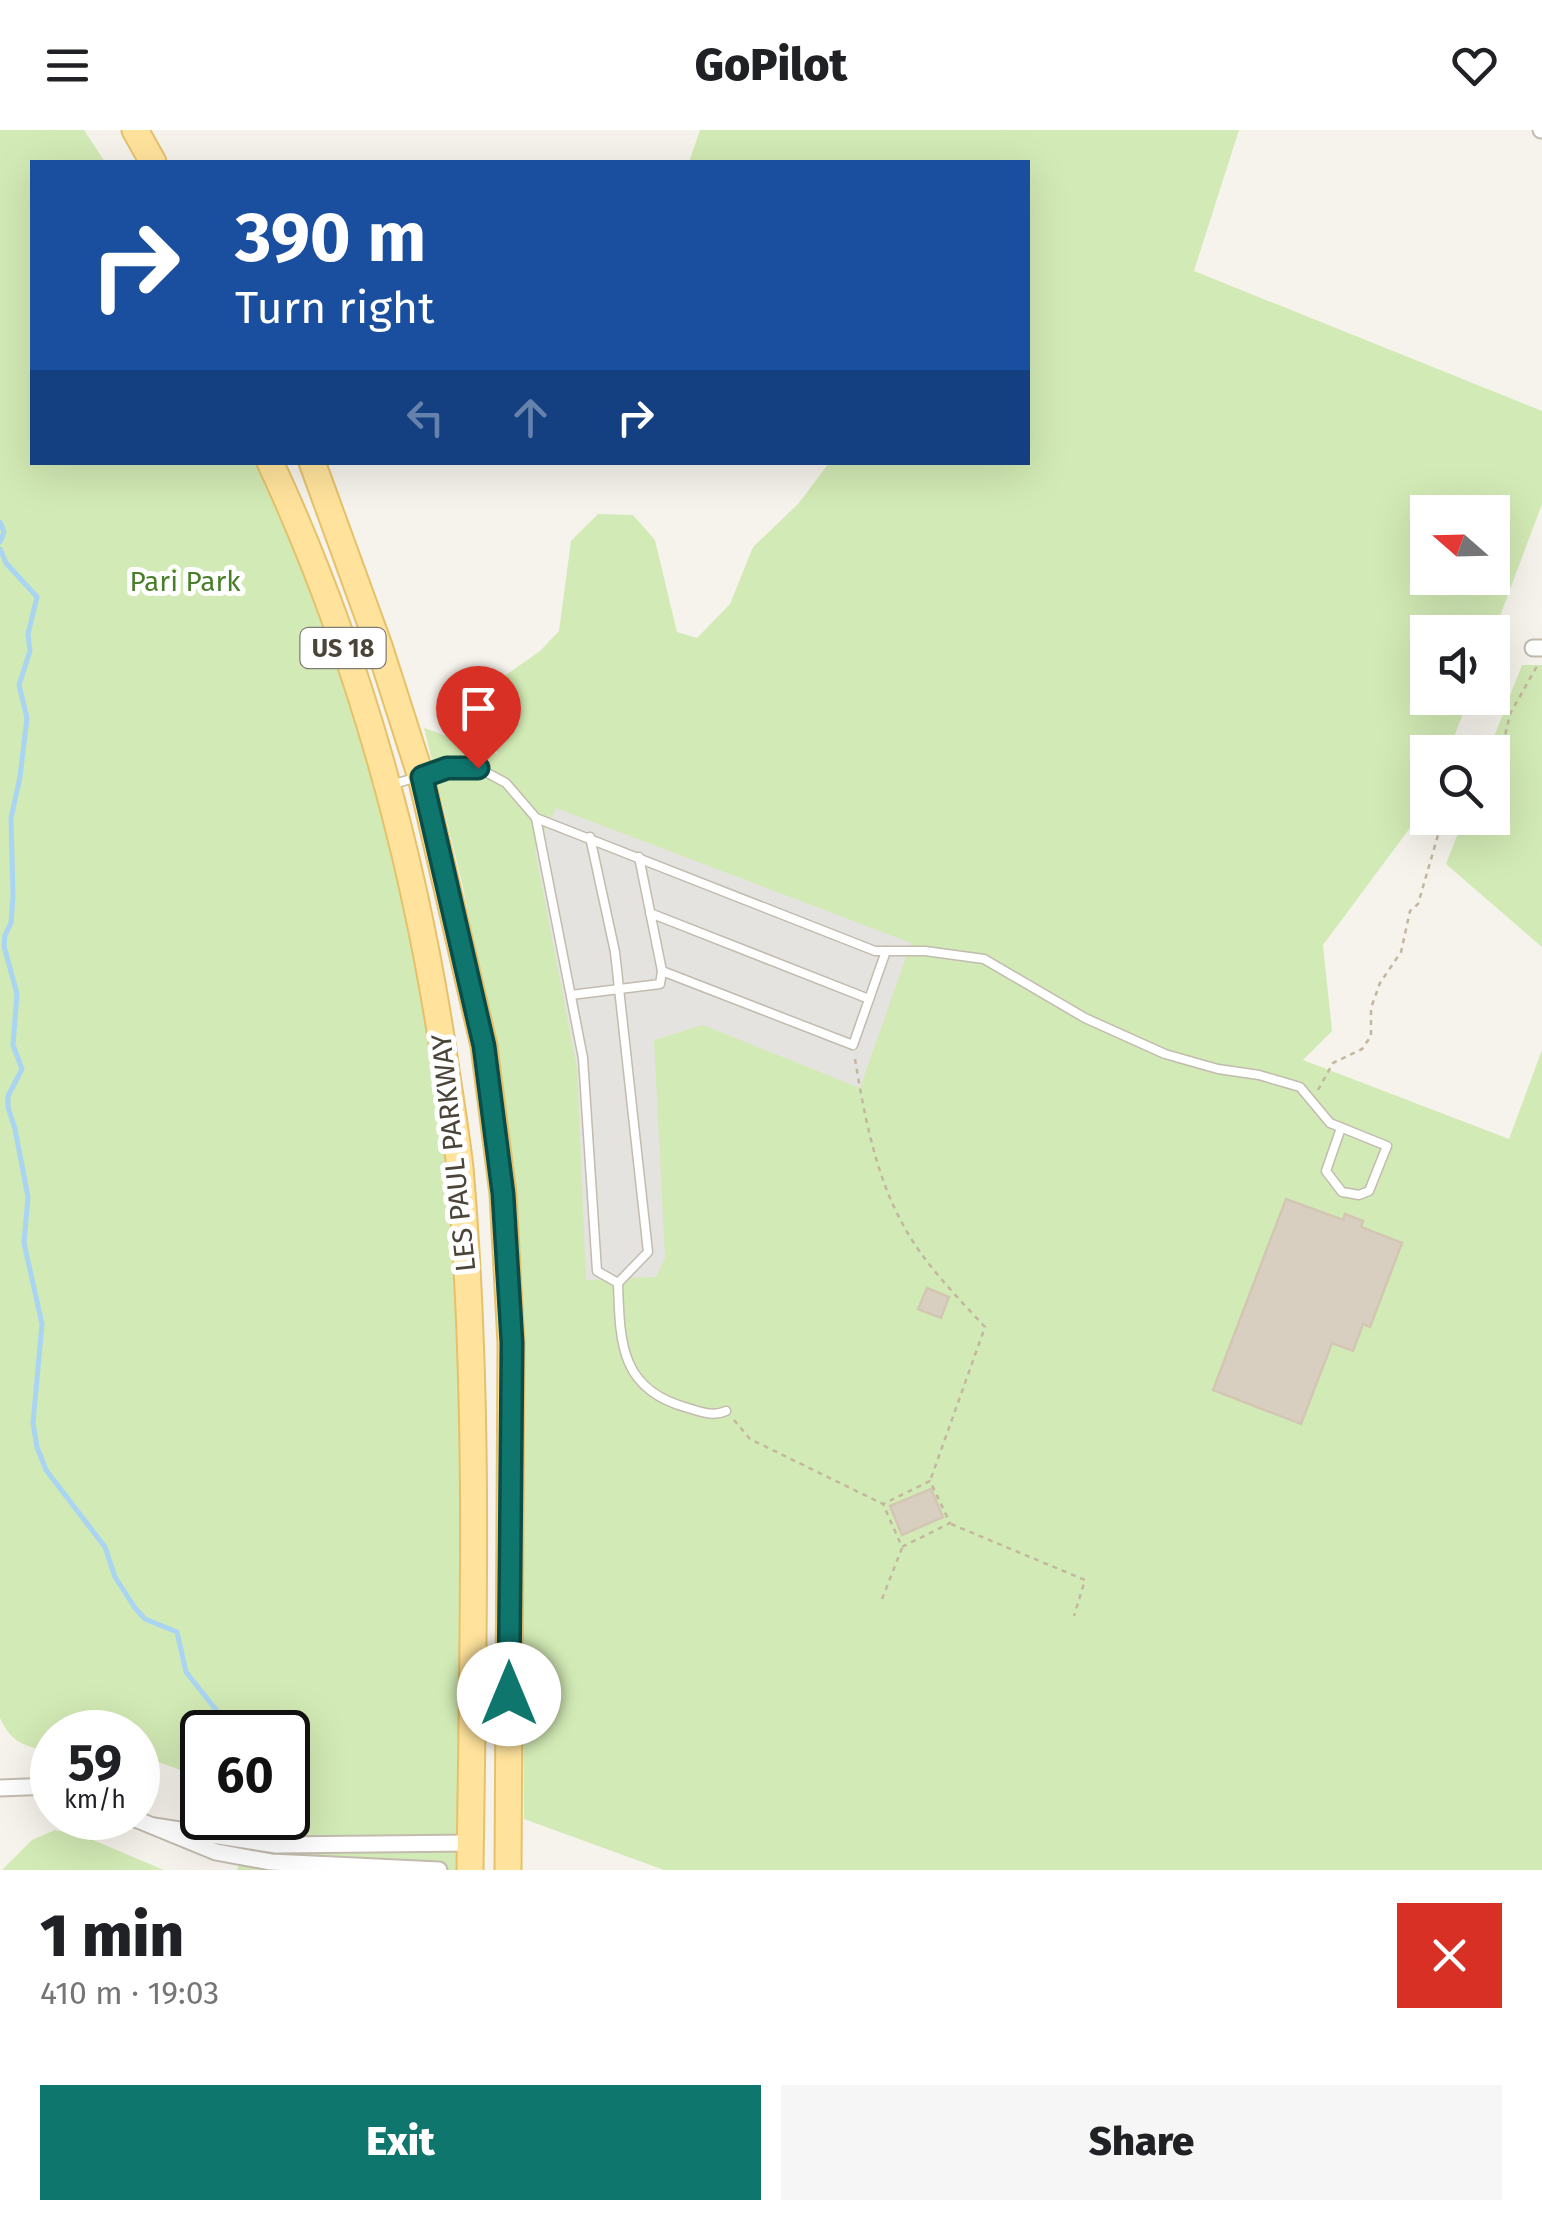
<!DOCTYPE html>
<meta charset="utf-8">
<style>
:root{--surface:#fff;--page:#f6f6f6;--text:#202124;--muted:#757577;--accent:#0f766e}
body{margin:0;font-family:"Fira Sans",sans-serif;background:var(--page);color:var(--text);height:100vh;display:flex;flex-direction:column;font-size:38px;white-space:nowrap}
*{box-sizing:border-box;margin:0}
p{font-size:32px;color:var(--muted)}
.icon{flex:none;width:55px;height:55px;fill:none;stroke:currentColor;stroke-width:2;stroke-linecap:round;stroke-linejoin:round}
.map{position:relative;height:1740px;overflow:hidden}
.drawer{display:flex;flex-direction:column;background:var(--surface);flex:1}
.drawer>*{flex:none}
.top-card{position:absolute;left:30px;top:30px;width:1000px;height:305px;border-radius:0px;box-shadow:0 10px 40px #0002;background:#1a4fa0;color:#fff;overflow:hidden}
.needle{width:65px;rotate:290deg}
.controls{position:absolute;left:1410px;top:365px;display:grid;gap:20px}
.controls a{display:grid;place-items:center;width:100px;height:100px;border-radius:0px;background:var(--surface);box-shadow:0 10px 40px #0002;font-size:50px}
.speed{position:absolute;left:30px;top:1580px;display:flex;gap:20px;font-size:50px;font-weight:700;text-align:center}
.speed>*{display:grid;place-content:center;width:130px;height:130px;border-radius:50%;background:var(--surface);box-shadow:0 10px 40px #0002;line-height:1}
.speed small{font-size:25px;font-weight:400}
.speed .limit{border:5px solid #111;border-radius:15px;background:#fff;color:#111}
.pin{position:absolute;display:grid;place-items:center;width:85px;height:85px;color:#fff;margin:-102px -42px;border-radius:50% 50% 50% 0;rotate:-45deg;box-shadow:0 0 10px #0007}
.pin .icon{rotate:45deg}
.me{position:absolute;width:110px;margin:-55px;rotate:0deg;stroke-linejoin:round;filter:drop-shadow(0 0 8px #0008)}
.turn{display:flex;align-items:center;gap:35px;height:210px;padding:0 40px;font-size:45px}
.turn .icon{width:130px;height:130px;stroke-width:2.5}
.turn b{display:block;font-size:70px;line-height:85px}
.lanes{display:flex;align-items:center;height:95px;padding:0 40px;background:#0003;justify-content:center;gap:50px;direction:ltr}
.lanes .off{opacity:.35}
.round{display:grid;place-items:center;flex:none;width:105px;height:105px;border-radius:0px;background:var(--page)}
.headline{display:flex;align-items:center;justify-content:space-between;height:170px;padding:0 40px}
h1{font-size:60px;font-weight:800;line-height:75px}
.button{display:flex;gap:20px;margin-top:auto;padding:20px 40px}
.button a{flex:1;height:115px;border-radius:0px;background:var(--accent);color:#fff;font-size:40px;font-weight:800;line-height:115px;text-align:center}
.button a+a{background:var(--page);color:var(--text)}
header{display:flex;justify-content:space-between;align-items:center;height:130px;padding:0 40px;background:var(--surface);font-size:45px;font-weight:800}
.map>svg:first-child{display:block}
.green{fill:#d2eab5;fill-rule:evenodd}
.parking{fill:#e5e3e0}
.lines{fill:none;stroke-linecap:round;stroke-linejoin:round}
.stream{stroke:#a9d4f2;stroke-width:5}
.building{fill:#d8cfc1;stroke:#d3c7b4;stroke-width:2.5}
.service-casing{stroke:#c2bbae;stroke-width:11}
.minor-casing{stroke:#c2bbae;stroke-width:19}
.primary-casing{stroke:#e6c16a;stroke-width:29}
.path{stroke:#c4b79f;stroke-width:2.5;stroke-dasharray:5 5;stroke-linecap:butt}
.service{stroke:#fff;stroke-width:8}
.minor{stroke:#fff;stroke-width:15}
.primary{stroke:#ffe39c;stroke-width:25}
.route-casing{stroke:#0a4d48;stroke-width:25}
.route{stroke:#0f766e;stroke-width:18}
.labels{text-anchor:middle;stroke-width:10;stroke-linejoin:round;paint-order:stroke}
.shield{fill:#fff;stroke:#817c74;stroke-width:2.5}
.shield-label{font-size:25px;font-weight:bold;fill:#4b4439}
.park-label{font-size:28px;fill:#4a7f2a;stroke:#fff}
.street-label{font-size:28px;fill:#4b4439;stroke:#fff}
</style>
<header><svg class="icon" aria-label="menu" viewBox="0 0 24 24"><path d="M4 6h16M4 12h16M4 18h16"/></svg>GoPilot<svg class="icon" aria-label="heart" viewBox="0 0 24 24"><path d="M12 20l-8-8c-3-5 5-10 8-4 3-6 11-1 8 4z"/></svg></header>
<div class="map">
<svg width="1542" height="1740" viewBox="0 0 1542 1740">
<rect width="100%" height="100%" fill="#f6f3ec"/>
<g class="green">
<path d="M0,0H84L105,32H32V332L265,333L331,494L423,829L463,1159L467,1740H237C243,1723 250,1704 239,1688H288V1602H202V1654L178,1639L138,1625V1602H52V1622C25,1616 12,1614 0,1588Z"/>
<path d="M700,0H1239L1194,141L1542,281V374L1493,505L1492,502H1428V568H1469L1448,622H1428L1427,675L1323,815L1332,901L1303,930L1509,1009L1542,920V1740H664L524,1689L520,1170L499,942L462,753L424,598L498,624L477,594L503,547L540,521L559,501L571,411L598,384L633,385L655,410L677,502L697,508L730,474L753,417L798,374L829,333L1028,332V32H689ZM1428,382H1492V448H1428Z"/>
<polygon points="1522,535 1542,535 1542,817 1446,734 1464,688 1492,688 1492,622 1488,622"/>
<polygon points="55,1700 81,1705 164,1740 2,1740 32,1710"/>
</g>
<polygon class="parking" points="556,678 911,813 860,958 703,895 654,910 665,1128 656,1147 586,1150 577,938 535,720"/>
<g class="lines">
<g class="stream">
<polyline points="0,392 4,402 0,412"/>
<polyline points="0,419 6,433 37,467 28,504 30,521 19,555 27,588 20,647 11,688 13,767 11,793 5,805 4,816 17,864 13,915 22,939 8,966 8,977 15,999 28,1067 24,1113 42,1194 33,1293 37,1317 46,1340 105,1417 115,1447 135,1478 145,1489 177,1502 186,1542 225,1591 241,1602"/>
</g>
</g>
<g class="building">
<polygon points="1286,1069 1343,1090 1345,1084 1363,1091 1361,1097 1402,1113 1370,1197 1363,1194 1353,1221 1332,1213 1301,1294 1213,1260"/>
<polygon points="927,1158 949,1167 941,1188 918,1179"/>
<polygon points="931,1359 943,1387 902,1405 890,1376"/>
</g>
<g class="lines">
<defs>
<g id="service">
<polyline points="391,655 447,638 478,638 506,653 536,688 583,928 597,1141 618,1153"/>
<polyline points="536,688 875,821 925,821 984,829 1085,888 1165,924 1218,939 1259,945 1300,957 1330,993 1387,1016 1369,1061 1359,1065 1342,1062 1326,1041 1341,998"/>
<path d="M590,707L615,822L648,1122L618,1153C620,1213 620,1260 688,1278C702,1282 713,1287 726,1281"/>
<polyline points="639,727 662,841"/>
<polyline points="650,783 869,869"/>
<polyline points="571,865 660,854 662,841 853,915 886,821"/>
</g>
<g id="minor">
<polyline points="1541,0 1542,0"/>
<polyline points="1533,518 1542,518"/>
<polyline points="0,1658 52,1656"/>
<polyline points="133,1688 216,1722 271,1732 439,1740"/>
<polyline points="154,1696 276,1715 471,1713"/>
</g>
<g id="primary">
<polyline points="135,0 153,32"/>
<path d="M270,332C358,521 415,728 445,933C450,968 456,1003 460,1038C480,1271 473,1506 470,1740"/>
<polyline points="312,332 379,516 421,647 484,916 503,1064 511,1213 508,1740"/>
</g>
</defs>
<use href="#service" class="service-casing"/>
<use href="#minor" class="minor-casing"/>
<use href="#primary" class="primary-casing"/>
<g class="path">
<polyline points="1503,614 1510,584 1537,536"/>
<polyline points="1492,667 1495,668"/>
<path d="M855,929C864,984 875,1043 902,1093C922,1131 956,1166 985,1197L930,1351"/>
<polyline points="1318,960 1333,933 1362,919 1371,906 1371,878 1380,853 1401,822 1410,781 1418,774 1443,688"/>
<polyline points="734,1290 750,1309 883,1374 902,1417 950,1393 930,1351 883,1374"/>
<polyline points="951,1394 1085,1450 1074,1486"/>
<polyline points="882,1469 902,1418"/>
</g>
<use href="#service" class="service"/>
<use href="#minor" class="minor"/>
<use href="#primary" class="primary"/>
</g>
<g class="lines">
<defs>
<polyline id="route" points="478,638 447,638 422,647 484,916 503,1064 512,1213 509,1564"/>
</defs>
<use href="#route" class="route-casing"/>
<use href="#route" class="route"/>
</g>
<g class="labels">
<rect class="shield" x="300.5" y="498" width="85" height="40" rx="8"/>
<g class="shield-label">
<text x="343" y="527">US 18</text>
</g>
<g class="park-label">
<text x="185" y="461">Pari Park</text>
</g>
<g class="street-label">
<text transform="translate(453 1023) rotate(-96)" y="10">LES PAUL PARKWAY</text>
</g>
</g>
</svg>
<div class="controls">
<a><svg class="needle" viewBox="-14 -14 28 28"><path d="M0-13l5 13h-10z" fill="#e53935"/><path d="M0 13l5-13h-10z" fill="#757577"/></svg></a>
<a><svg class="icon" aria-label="sound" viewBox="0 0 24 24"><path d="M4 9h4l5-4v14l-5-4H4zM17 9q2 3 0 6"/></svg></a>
<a><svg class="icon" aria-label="search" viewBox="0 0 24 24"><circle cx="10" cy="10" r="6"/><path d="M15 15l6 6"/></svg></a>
</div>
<div class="speed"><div>59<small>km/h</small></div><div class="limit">60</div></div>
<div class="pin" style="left:478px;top:638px;background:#d93025"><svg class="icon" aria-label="arrive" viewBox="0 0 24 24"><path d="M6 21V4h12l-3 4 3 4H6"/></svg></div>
<svg class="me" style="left:509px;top:1564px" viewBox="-20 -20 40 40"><circle r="19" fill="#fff"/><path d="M0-13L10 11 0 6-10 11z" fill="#0f766e"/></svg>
<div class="top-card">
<div class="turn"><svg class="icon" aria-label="right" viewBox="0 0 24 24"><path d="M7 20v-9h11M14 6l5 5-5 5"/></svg><div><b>390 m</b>Turn right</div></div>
<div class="lanes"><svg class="icon off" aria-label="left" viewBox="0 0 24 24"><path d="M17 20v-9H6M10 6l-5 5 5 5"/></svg><svg class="icon off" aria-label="ahead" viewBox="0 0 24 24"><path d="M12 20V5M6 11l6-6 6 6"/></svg><svg class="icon" aria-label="right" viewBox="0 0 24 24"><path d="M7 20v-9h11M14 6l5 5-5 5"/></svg></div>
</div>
</div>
<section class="drawer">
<div class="headline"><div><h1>1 min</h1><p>410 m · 19:03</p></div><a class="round" style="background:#d93025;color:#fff"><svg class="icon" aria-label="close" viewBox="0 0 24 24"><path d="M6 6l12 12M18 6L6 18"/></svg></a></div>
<div class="button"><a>Exit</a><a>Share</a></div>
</section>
